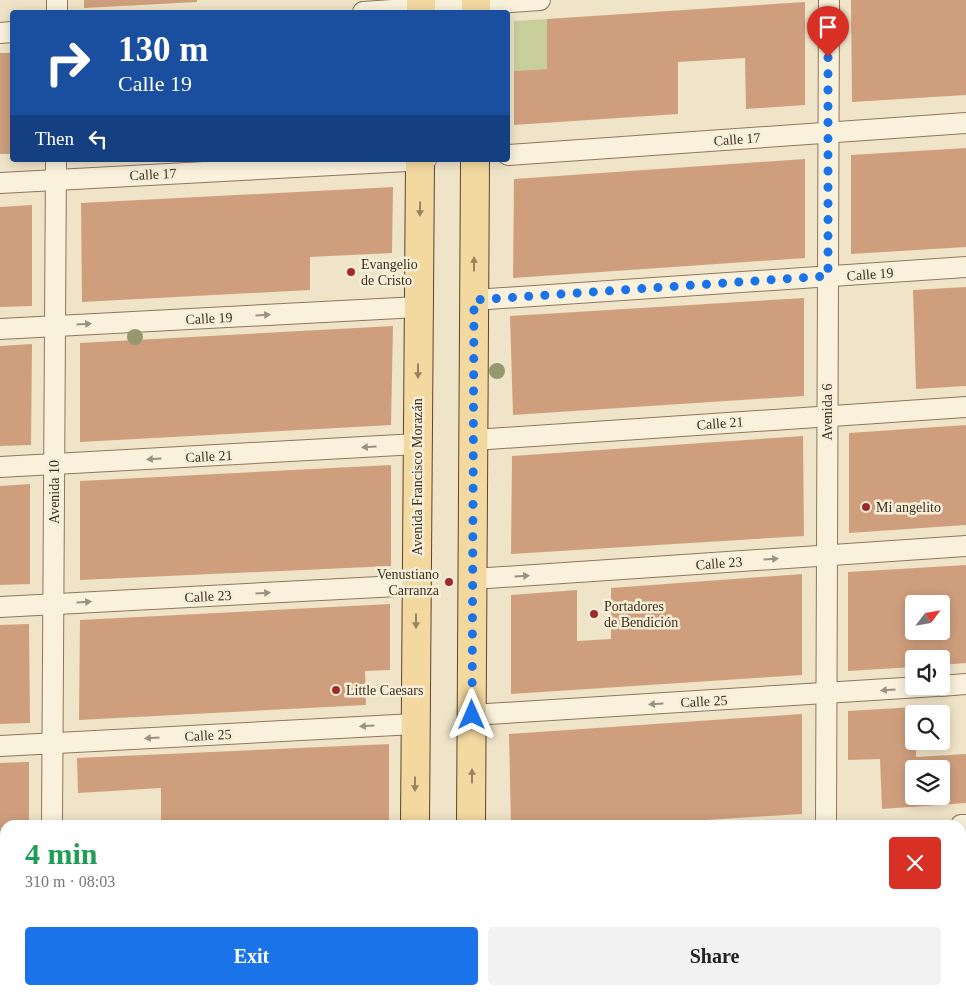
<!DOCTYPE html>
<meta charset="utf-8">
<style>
:root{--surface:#fff;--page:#f2f2f2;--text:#222;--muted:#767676;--accent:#1a73e8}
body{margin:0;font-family:"Times New Roman",serif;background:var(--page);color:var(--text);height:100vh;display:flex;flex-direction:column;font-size:19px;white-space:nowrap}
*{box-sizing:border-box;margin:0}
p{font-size:16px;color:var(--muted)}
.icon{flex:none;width:28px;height:28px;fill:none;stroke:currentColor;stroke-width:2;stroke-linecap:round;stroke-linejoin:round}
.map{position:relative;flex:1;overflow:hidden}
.panel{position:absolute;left:0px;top:820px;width:966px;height:175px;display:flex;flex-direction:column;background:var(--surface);border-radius:15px 15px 0 0;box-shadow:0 2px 12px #0003}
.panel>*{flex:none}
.guide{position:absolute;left:10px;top:10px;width:500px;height:152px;border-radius:5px;box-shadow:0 2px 12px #0003;background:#1a4fa0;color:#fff;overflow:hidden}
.needle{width:32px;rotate:59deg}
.tools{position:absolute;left:905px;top:595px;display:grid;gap:10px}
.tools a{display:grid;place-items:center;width:45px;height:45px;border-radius:5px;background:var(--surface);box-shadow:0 2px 12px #0003;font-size:25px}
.pin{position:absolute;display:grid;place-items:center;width:42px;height:42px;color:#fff;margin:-51px -21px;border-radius:50% 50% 50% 0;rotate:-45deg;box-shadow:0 0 5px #0007}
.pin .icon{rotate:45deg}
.me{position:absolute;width:55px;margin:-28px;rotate:0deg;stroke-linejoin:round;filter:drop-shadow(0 0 4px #0008)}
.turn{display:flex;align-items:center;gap:18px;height:105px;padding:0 25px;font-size:22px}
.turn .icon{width:65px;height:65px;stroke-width:2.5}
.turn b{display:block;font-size:35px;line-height:42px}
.then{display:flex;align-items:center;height:48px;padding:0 25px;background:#0003;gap:10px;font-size:19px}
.round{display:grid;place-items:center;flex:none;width:52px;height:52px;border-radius:5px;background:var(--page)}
.head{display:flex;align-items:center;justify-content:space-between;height:85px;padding:0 25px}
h1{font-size:30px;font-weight:800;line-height:38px;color:#1e9e55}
.action{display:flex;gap:10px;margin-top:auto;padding:10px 25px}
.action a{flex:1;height:58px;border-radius:5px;background:var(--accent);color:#fff;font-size:20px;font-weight:800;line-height:58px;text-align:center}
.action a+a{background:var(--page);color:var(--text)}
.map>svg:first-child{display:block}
.green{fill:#c9cf9b}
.building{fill:#cf9f7d;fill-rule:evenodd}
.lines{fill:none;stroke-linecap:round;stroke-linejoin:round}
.street-casing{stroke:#8d765c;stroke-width:22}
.primary-casing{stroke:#5b4430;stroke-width:30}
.street{stroke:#faf1dc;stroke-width:20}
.primary{stroke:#f3d9a0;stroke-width:28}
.tree{fill:#96986f}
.oneway{fill:#988460}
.oneway2{fill:#9c907e}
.route{stroke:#1a73e8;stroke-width:9;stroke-dasharray:0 16.2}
.poi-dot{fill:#9e2a2b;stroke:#f7eed8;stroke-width:2}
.labels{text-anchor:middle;stroke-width:5;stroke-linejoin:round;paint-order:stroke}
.street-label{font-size:14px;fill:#3d2e20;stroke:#f7eed8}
.poi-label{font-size:14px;fill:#3d2e20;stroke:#f7eed8;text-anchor:start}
</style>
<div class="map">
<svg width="966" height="995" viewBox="0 0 966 995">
<rect width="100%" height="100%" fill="#f0e4c8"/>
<g class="green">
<polygon points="547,19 547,69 514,71 514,21"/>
<rect x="961" y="843" width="5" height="51"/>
</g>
<g class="building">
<polygon points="84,0 197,0 197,2 84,8"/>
<polygon points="851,0 966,0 966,95 852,102"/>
<polygon points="805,2 805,105 746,109 745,58 678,62 678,114 514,125 514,71 547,69 547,19"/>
<rect x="0" y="53" width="12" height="101"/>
<polygon points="966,148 966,247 851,254 851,155"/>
<polygon points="805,159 805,258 513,278 514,179"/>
<polygon points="393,187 392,253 310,257 310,290 82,302 81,203"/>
<polygon points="32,205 32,306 0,307 0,207"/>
<polygon points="966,287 966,386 916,389 913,290"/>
<polygon points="804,298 804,396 513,415 510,316"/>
<polygon points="393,326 391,425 80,442 80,343"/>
<polygon points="32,344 31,445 0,446 0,346"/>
<polygon points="966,425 966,525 849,533 849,433"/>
<polygon points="803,436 804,536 511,554 512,456"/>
<polygon points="391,465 391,566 80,580 80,481"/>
<polygon points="30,484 30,584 0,585 0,486"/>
<path d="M966,565V663L941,665V659H914V667L848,671V572ZM914,604H941V631H914Z"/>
<polygon points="802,574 802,675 511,694 511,595 577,590 577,641 611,639 611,588"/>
<polygon points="390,604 390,670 365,671 366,705 79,720 80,620"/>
<polygon points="29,624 30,723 0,724 0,625"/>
<path d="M915,707V714H914V741H916V757L966,754V803L882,809L880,759L848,760V711ZM914,769H941V796H914Z"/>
<polygon points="802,714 802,814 625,825 511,825 509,734"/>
<polygon points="389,744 389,825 161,825 161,788 78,793 77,758"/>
<polygon points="29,762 29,825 5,825 5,863 0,863 0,763"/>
<polygon points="961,894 966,894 966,943 961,944"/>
<polygon points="966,983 966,995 848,995 848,991 863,990 961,990 961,984"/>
<polygon points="78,990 209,990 209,992 144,995 77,995"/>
</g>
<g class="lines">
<defs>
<g id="street">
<polyline points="57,12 57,0"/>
<polyline points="363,12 540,0"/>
<polyline points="0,33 12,32"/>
<polyline points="508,155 966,123"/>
<polyline points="0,183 426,160"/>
<polyline points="474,300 966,267"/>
<polyline points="0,329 418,307"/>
<polyline points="474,440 966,407"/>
<polyline points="0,467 417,444"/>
<polyline points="473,579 966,546"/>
<polyline points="0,607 417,585"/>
<polyline points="941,686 966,684"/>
<polyline points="472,715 936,686"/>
<polyline points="0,746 415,724"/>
<polyline points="52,825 56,160"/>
<polyline points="826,825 829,0"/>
<polyline points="961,825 966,825"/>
<polyline points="0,885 5,885"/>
<polyline points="961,965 966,964"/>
<polyline points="51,995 51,990"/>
<polyline points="510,995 584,990"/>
<polyline points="825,995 825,990"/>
</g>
<g id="primary">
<polyline points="421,12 421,0"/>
<polyline points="476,12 476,0"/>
<polyline points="415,825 420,160"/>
<polyline points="471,825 475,160"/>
<polyline points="413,995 413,990"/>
<polyline points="470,995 470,990"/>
</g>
</defs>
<use href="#street" class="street-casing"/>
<use href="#primary" class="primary-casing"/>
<use href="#street" class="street"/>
<use href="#primary" class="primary"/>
</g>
<g class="tree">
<circle cx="135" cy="337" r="8"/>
<circle cx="497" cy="371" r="8"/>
</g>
<defs><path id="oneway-solid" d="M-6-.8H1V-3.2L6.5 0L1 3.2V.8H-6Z" transform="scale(1.25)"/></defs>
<g class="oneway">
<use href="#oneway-solid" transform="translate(420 209) rotate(91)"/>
<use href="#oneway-solid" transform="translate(474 264) rotate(-90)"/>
<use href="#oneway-solid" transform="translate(418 371) rotate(90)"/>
<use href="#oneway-solid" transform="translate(416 621) rotate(90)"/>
<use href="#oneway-solid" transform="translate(472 776) rotate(-90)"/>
<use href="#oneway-solid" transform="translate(415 784) rotate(90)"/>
</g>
<g class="oneway2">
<use href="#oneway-solid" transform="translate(263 315) rotate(-3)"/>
<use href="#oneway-solid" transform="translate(84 324) rotate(-3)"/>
<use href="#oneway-solid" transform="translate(369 447) rotate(177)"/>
<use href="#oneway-solid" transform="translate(154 459) rotate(177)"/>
<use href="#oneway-solid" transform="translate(771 559) rotate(-4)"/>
<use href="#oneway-solid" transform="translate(522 576) rotate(-4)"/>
<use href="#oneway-solid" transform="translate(263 593) rotate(-3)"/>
<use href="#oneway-solid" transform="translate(84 602) rotate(-3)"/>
<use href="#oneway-solid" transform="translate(888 690) rotate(176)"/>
<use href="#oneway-solid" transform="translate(656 704) rotate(177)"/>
<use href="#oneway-solid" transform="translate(367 726) rotate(177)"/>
<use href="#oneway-solid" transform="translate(152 738) rotate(177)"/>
</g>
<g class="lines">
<polyline class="route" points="472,715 474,300 828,276 828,57"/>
</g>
<g class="poi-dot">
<circle cx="351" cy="272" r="5"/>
<circle cx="866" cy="507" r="5"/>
<circle cx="449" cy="582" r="5"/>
<circle cx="594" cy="614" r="5"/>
<circle cx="336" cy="690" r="5"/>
</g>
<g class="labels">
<g class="street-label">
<text transform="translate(737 139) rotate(-4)" y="5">Calle 17</text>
<text transform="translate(153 174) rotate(-3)" y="5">Calle 17</text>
<text transform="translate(870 274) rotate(-4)" y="5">Calle 19</text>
<text transform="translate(209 318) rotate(-3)" y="5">Calle 19</text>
<text transform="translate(827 412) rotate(-90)" y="5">Avenida 6</text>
<text transform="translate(720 423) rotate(-4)" y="5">Calle 21</text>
<text transform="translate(209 456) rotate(-3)" y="5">Calle 21</text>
<text transform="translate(417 477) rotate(-90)" y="5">Avenida Francisco Morazán</text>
<text transform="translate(54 492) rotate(-90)" y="5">Avenida 10</text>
<text transform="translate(719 563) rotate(-4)" y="5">Calle 23</text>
<text transform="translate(208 596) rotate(-3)" y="5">Calle 23</text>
<text transform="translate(704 701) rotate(-3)" y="5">Calle 25</text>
<text transform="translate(208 735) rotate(-3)" y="5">Calle 25</text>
</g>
<g class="poi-label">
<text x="361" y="269">Evangelio<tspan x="361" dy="16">de Cristo</tspan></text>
<text x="876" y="512">Mi angelito</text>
<text x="439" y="579" text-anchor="end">Venustiano<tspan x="439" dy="16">Carranza</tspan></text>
<text x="604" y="611">Portadores<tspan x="604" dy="16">de Bendición</tspan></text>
<text x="346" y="695">Little Caesars</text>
</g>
</g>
</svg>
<div class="tools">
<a><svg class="needle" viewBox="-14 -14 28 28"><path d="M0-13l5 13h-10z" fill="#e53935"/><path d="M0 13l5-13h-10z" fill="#767676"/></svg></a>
<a><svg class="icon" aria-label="sound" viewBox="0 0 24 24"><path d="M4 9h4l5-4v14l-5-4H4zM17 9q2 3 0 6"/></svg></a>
<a><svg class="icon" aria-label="search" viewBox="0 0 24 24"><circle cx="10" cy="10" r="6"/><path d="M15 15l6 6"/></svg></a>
<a><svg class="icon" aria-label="layers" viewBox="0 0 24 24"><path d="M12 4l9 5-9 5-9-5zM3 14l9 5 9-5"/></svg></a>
</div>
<div class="pin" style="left:828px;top:57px;background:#d93025"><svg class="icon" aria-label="arrive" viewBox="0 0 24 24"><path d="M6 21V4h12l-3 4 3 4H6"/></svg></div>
<svg class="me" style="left:472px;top:715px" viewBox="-20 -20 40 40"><path d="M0-17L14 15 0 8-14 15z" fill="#1a73e8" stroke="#fff" stroke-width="4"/></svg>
<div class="guide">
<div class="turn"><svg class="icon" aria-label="right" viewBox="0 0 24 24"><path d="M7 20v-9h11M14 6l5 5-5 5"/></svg><div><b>130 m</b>Calle 19</div></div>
<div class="then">Then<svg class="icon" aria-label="left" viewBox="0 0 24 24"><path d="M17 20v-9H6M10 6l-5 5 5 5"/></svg></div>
</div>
<section class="panel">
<div class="head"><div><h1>4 min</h1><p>310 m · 08:03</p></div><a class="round" style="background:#d93025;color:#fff"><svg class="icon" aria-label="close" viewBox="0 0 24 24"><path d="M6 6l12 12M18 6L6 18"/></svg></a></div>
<div class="action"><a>Exit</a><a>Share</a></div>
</section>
</div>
